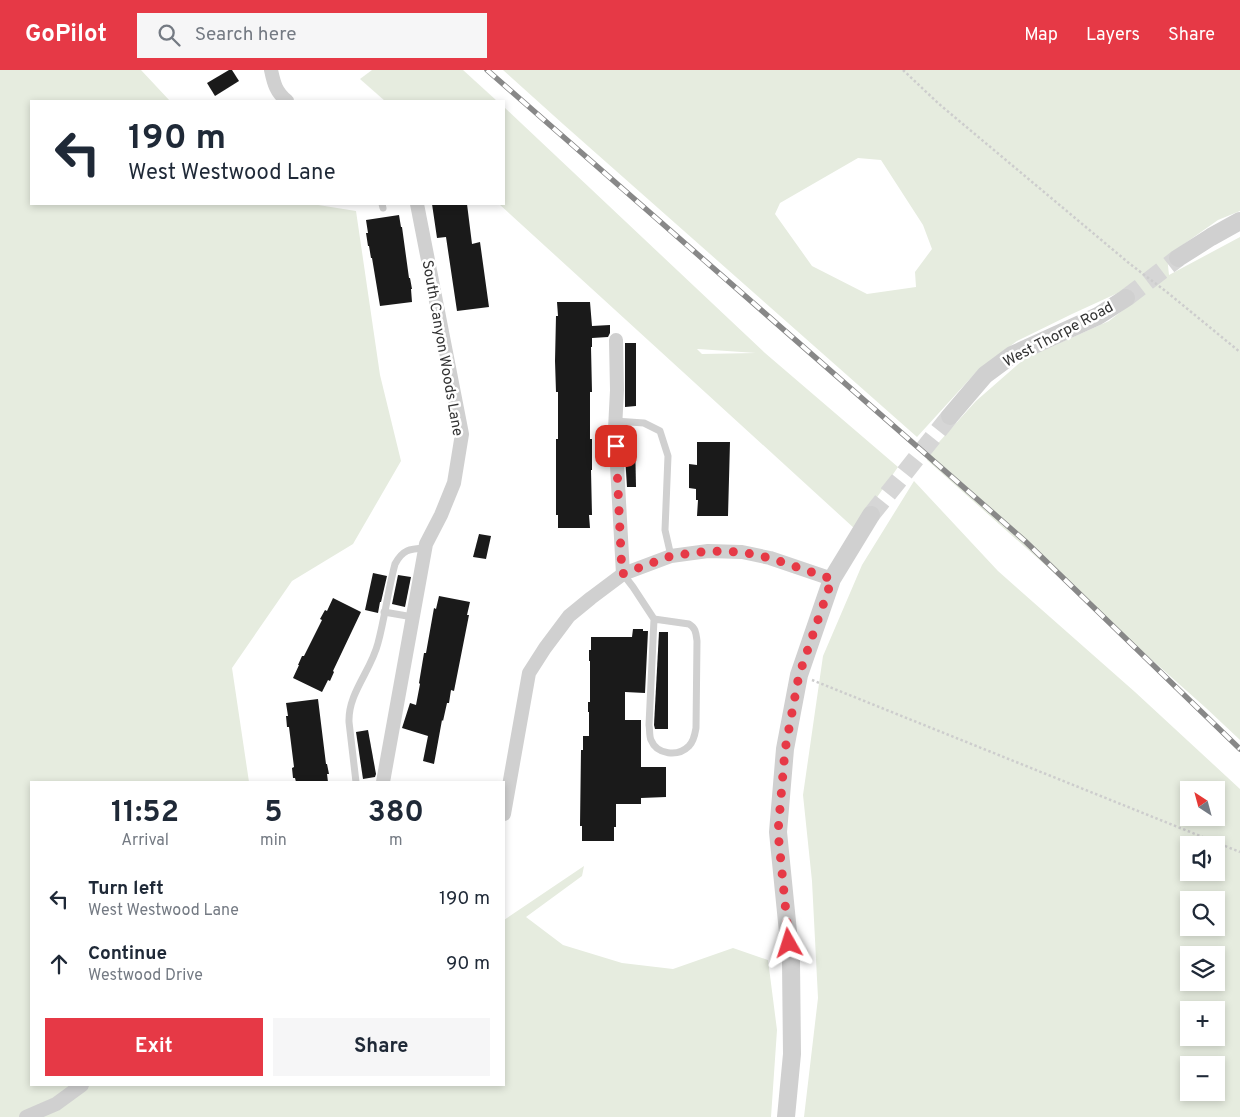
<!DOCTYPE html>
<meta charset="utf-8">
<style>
:root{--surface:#fff;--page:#f6f6f7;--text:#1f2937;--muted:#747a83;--accent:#e63946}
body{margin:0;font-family:Overpass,sans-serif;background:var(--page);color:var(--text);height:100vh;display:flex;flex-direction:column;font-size:19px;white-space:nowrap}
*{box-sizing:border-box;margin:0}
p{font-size:16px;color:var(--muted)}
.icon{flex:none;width:28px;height:28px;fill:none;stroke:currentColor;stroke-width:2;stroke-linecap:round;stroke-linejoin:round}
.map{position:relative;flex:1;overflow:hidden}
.details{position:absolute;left:30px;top:711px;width:475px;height:305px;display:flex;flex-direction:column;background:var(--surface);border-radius:0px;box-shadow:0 2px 8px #0003}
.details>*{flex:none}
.top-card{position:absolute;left:30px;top:30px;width:475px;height:105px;border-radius:0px;box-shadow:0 2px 8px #0003;background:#fff;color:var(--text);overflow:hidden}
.needle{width:32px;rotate:324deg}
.tools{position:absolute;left:1180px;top:711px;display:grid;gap:10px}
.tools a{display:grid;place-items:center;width:45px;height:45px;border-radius:0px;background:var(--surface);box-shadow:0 2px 8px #0003;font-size:25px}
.pin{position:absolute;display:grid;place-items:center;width:42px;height:42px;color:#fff;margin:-21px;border-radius:10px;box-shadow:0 2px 8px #0006}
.me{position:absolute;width:55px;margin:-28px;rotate:354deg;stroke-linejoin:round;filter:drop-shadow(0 0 4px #0008)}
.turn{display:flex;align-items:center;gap:18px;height:105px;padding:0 15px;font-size:22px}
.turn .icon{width:65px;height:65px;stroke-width:2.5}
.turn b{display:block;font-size:35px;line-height:42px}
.eta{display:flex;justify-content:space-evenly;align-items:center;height:85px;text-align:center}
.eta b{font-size:30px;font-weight:700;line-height:35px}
.cta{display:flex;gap:10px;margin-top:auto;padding:10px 15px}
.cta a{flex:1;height:58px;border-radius:0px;background:var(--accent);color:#fff;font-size:20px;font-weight:700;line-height:58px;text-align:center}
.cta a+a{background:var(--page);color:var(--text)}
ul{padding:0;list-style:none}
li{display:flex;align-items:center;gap:15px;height:65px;padding:0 15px}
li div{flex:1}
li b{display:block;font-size:19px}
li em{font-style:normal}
header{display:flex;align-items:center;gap:30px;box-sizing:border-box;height:70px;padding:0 25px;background:var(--accent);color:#fff}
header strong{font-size:24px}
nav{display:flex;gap:28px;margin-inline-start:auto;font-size:18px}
.search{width:350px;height:45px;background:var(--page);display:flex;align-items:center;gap:12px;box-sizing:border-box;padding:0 18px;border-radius:0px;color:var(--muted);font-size:19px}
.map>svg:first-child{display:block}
.green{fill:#e6ecdf;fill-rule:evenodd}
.building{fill:#1a1a1a}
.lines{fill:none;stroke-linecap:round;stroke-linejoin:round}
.tertiary-tunnel{stroke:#d6d6d6;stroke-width:18;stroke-dasharray:18 9;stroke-linecap:butt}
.path{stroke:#cdcdcd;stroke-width:2.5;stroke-dasharray:2.5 2.5;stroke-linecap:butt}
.service{stroke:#d0d0d0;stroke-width:7}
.minor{stroke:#d0d0d0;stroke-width:14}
.tertiary{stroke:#d0d0d0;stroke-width:18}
.rail-casing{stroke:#888;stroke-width:5.5}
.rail{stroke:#fff;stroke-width:4;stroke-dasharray:11;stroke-linecap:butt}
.route{stroke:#e63946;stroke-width:9;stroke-dasharray:0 16.2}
.labels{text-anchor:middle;stroke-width:5;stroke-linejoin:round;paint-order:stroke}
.street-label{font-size:15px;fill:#333;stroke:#fff}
</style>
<header>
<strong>GoPilot</strong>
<div class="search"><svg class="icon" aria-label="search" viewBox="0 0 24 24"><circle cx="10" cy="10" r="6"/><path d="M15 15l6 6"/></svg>Search here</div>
<nav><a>Map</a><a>Layers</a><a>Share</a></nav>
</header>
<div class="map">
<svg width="1240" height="1047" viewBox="0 0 1240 1047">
<rect width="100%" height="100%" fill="#fff"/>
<g class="green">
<polygon points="0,0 141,0 170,31 31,31 31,134 312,134 356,141 380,305 401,391 353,474 292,511 232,598 249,712 31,712 31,1015 504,1015 504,850 584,796 582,806 526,847 563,875 622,893 673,899 733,878 768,890 777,960 771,1047 0,1047"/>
<polygon points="372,0 463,0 497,31 385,31 360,9"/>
<path d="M503,0H1240V141L1218,150L1167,186L1169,205L1240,167V670L1206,638L927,390L930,382L976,331L1024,289L1109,251L1132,233L1120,222L1072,244L1017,271L978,300L917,367L563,54ZM858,88L881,90L923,155L932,179L915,202L916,217L867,224L812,196L775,144L780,133Z"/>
<path d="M504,37L765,283L898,397L855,459L499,134H504ZM697,279H698L756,283L702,284Z"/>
<path d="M914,411L998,501L1135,622L1240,719V1047H804L818,928L812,811L803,725L823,586L862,495ZM1189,720H1216V748H1189ZM1189,775H1216V802H1189ZM1189,830H1216V858H1189ZM1189,885H1216V912H1189ZM1189,940H1216V968H1189ZM1189,995H1216V1022H1189Z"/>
</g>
<g class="building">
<polygon points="229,0 232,0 239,11 215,26 207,13"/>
<polygon points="432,134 467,134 472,174 480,172 489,237 457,241 446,167 437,168"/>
<polygon points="399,145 401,157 402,157 409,208 410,208 412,219 411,219 412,232 380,236 372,188 371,188 369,176 368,176 366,163 368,163 366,150"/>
<polygon points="557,232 590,232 592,256 610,255 610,263 608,267 592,268 592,277 591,277 592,322 590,322 590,369 592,369 592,400 591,400 592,445 589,445 590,458 558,458 558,445 556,445 556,369 558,369 558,322 556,322 555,291 556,246 558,246"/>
<polygon points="625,273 636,273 636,336 625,337"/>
<polygon points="635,369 636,417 627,417 624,370"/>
<polygon points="697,372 730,372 728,446 697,446 698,430 696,430 696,419 689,418 689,394 697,395"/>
<polygon points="479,464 491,466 486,489 473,487"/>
<polygon points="373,503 387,506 381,532 380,532 378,543 365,540"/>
<polygon points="398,505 411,507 405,537 392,534"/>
<polygon points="439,526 470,532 467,545 469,545 454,621 451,620 449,633 447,633 443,651 442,650 434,694 423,691 428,666 402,658 410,633 416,635 420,614 419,613 424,583 426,583 434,538 436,539"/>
<polygon points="333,528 361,542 333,601 334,602 330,611 328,610 322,622 293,608 299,595 298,595 302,586 304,586 322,550 320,549 325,540 327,541"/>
<polygon points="633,559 643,559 643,561 648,561 645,623 625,622 625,650 641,650 641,697 666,697 666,727 641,728 641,734 616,734 616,757 614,757 614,771 582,771 582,756 580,756 581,680 583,680 583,666 589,666 589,642 588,642 588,632 590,632 590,591 589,591 589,580 591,580 591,567 632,567"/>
<polygon points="659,562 668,562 668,659 655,659 654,655"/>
<polygon points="318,629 326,694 327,694 329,704 327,704 328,712 296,712 295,708 293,708 292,698 294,697 289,657 287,657 286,646 288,646 286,633"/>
<polygon points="368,660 376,704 375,707 363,709 356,662"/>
</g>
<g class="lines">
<g class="tertiary-tunnel">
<polyline points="1126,228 1178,188"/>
<polyline points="871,445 950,346"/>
</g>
<g class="path">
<polyline points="903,0 939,34 1130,194 1168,223 1240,282"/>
<polyline points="812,610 1240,782"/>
</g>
<g class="service">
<polyline points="382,134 383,138"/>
<polyline points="615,351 644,353 660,361 668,386 665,460 671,486"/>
<path d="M623,504L633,517L654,549L649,655C650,659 649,666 651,670C657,685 678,687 689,676C694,671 695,664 696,658L697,571C696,564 696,558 689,554L654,549"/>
<polyline points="384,542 413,547"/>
<path d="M356,712L349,652C348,623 371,601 378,573C385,547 388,520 395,494C403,479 410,479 426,478"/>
</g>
<g class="minor">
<path d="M271,0C274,14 276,22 287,31"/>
<polyline points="616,270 617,320 615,359 623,504"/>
<polyline points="383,712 426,474 441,445 454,413 462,364 417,134"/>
<polyline points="504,744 529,603 545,578 569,546 591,528 623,504 671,486 708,481 742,482 770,488 832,509"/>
<polyline points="26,1047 56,1034 82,1015"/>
</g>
<g class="tertiary">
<polyline points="1178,188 1211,167 1240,151"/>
<polyline points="950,346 985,305 1012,285 1098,246 1126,228"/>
<polyline points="786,1047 792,984 791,892 778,762 785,679 799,605 832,509 871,445"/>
</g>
<defs>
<polyline id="rail" points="487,0 1025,471 1240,679"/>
</defs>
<use href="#rail" class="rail-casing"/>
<use href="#rail" class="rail"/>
</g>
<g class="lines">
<polyline class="route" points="616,376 622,504 671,486 708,481 742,482 770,488 832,509 799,605 785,680 778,762 789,873"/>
</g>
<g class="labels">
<g class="street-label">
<text transform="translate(1058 264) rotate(-28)" y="5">West Thorpe Road</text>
<text transform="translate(443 278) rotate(80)" y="5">South Canyon Woods Lane</text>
</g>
</g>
</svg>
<div class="tools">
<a><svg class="needle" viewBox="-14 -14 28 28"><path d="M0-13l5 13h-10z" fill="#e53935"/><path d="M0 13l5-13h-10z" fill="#747a83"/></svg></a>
<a><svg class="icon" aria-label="sound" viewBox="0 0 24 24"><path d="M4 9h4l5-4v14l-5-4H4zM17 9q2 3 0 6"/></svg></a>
<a><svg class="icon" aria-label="search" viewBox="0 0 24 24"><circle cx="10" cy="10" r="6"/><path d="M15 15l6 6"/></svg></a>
<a><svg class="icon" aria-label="layers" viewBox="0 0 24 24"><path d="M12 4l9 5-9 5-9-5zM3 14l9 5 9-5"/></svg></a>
<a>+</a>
<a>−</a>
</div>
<div class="pin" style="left:616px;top:376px;background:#d93025"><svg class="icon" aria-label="arrive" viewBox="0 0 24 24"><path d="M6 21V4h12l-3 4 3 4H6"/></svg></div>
<svg class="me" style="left:789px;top:873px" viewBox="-20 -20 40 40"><path d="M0-17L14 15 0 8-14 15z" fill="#e63946" stroke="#fff" stroke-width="4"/></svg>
<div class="top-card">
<div class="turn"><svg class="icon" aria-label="left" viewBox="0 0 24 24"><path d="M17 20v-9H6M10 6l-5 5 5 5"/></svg><div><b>190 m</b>West Westwood Lane</div></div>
</div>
<section class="details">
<div class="eta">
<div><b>11:52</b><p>Arrival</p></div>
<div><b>5</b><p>min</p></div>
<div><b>380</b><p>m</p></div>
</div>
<ul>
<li><svg class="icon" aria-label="left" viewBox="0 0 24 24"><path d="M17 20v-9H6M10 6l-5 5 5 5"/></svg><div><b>Turn left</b><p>West Westwood Lane</p></div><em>190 m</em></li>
<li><svg class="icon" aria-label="ahead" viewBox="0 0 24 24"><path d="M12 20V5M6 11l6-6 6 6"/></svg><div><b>Continue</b><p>Westwood Drive</p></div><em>90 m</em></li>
</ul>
<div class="cta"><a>Exit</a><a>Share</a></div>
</section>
</div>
